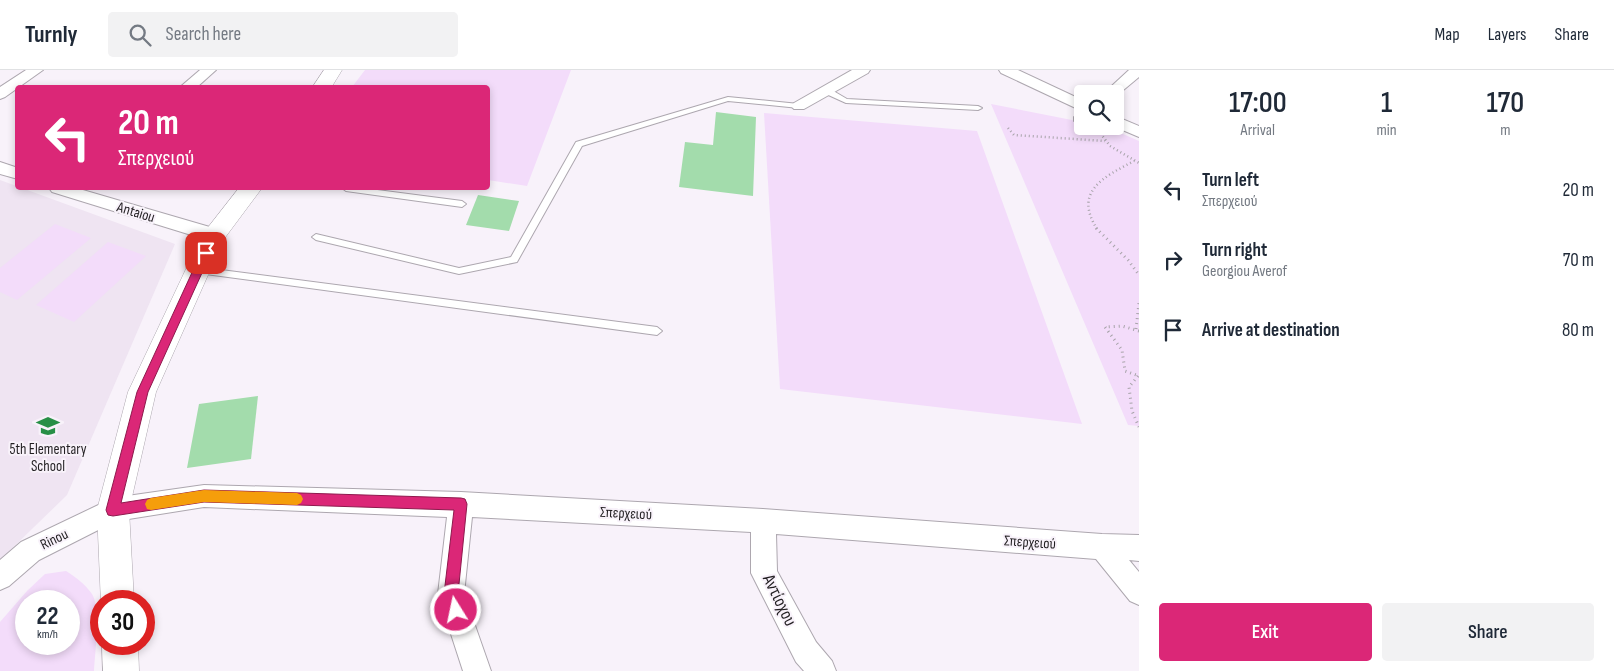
<!DOCTYPE html>
<meta charset="utf-8">
<style>
:root{--surface:#fff;--page:#f2f2f3;--text:#1f2937;--muted:#747a83;--line:#e0e1e3;--accent:#db2777}
body{margin:0;font-family:"Sofia Sans Condensed",sans-serif;background:var(--page);color:var(--text);height:100vh;display:flex;flex-direction:column;font-size:19px;white-space:nowrap}
*{box-sizing:border-box;margin:0}
p{font-size:16px;color:var(--muted)}
.icon{flex:none;width:28px;height:28px;fill:none;stroke:currentColor;stroke-width:2;stroke-linecap:round;stroke-linejoin:round}
.map{position:relative;flex:1;overflow:hidden}
.panel{display:flex;flex-direction:column;background:var(--surface);width:475px}
.panel>*{flex:none}
.guide{position:absolute;left:15px;top:15px;width:475px;height:105px;border-radius:5px;box-shadow:0 2px 8px #0003;background:#db2777;color:#fff;overflow:hidden}
.tools{position:absolute;left:1074px;top:15px;display:grid;gap:10px}
.tools a{display:grid;place-items:center;width:50px;height:50px;border-radius:5px;background:var(--surface);box-shadow:0 2px 8px #0003;font-size:25px}
.speed{position:absolute;left:15px;top:520px;display:flex;gap:10px;font-size:25px;font-weight:700;text-align:center}
.speed>*{display:grid;place-content:center;width:65px;height:65px;border-radius:50%;background:var(--surface);box-shadow:0 2px 8px #0003;line-height:1}
.speed small{font-size:12px;font-weight:400}
.speed .limit{border:8px solid #d22;background:#fff;color:#111}
.pin{position:absolute;display:grid;place-items:center;width:42px;height:42px;color:#fff;margin:-21px;border-radius:10px;box-shadow:0 2px 8px #0006}
.me{position:absolute;width:55px;margin:-28px;rotate:350deg;stroke-linejoin:round;filter:drop-shadow(0 0 4px #0008)}
.turn{display:flex;align-items:center;gap:18px;height:105px;padding:0 20px;font-size:22px}
.turn .icon{width:65px;height:65px;stroke-width:2.5}
.turn b{display:block;font-size:35px;line-height:42px}
.eta{display:flex;justify-content:space-evenly;align-items:center;height:85px;text-align:center}
.eta b{font-size:30px;font-weight:600;line-height:35px}
.action{display:flex;gap:10px;margin-top:auto;padding:10px 20px}
.action a{flex:1;height:58px;border-radius:5px;background:var(--accent);color:#fff;font-size:20px;font-weight:600;line-height:58px;text-align:center}
.action a+a{background:var(--page);color:var(--text)}
ul{padding:0;list-style:none}
li{display:flex;align-items:center;gap:15px;height:70px;padding:0 20px}
li div{flex:1}
li b{display:block;font-size:19px}
li em{font-style:normal}
header{display:flex;align-items:center;gap:30px;box-sizing:border-box;height:70px;padding:0 25px;background:var(--surface);border-bottom:1px solid var(--line)}
header strong{font-size:24px}
nav{display:flex;gap:28px;margin-inline-start:auto;font-size:18px}
.search{width:350px;height:45px;background:var(--page);display:flex;align-items:center;gap:12px;box-sizing:border-box;padding:0 18px;border-radius:5px;color:var(--muted);font-size:19px}
main{display:flex;flex:1;min-height:0}
.map>svg:first-child{display:block}
.built{fill:#efe4f2}
.green{fill:#f3dcfa;fill-rule:evenodd}
.building{fill:#a3dcac}
.lines{fill:none;stroke-linecap:round;stroke-linejoin:round}
.lane-casing{stroke:#ada7af;stroke-width:2}
.street-casing{stroke:#ada7af;stroke-width:2}
.secondary-casing{stroke:#ada7af;stroke-width:1}
.path-far1{stroke:#a7a3a9;stroke-width:2.5;stroke-dasharray:1 3;stroke-linecap:butt}
.path{stroke:#a7a3a9;stroke-width:3;stroke-dasharray:1 4;stroke-linecap:butt}
.lane{fill:#fff;fill-rule:evenodd}
.street{fill:#fff;fill-rule:evenodd}
.secondary{fill:#fff;fill-rule:evenodd}
.route{fill:#db2777;stroke:#8e194d}
.slow{fill:#f59e0b}
.labels{text-anchor:middle;stroke-width:4;stroke-linejoin:round;paint-order:stroke}
.street-label{font-size:15px;fill:#221f22;stroke:#f8f2fa}
.poi-label{font-size:15px;fill:#221f22;stroke:#f8f2fa}
.near-street-label{font-size:18px;fill:#221f22;stroke:#f8f2fa}
</style>
<header>
<strong>Turnly</strong>
<div class="search"><svg class="icon" aria-label="search" viewBox="0 0 24 24"><circle cx="10" cy="10" r="6"/><path d="M15 15l6 6"/></svg>Search here</div>
<nav><a>Map</a><a>Layers</a><a>Share</a></nav>
</header>
<main>
<div class="map">
<svg width="1139" height="601" viewBox="0 0 1139 601">
<rect width="100%" height="100%" fill="#f8f2fa"/>
<polygon class="built" points="0,110 175,174 67,425 0,490"/>
<g class="green">
<polygon points="365,0 571,0 527,116 488,110 488,18 352,17"/>
<polygon points="991,34 1082,52 1082,56 1107,57 1139,71 1139,356 1128,355"/>
<polygon points="764,43 977,61 1082,354 780,319"/>
<polygon points="55,154 91,168 17,230 0,222 0,198"/>
<polygon points="108,172 146,186 74,252 36,235"/>
<path d="M66,501C77,508 85,514 92,524C101,538 95,583 94,601H0V552L27,521L45,504ZM69,531V574H26V531Z"/>
</g>
<g class="building">
<polygon points="716,42 756,47 753,126 679,117 685,72 713,75"/>
<polygon points="478,125 519,131 509,161 466,155"/>
<polygon points="258,326 251,389 187,398 199,334"/>
</g>
<g class="lines">
<defs>
<g id="lane">
<polygon points="824,19 830,19 847,29 978,36 982,38 978,40 846,33 824,23"/>
<polygon points="728,27 799,34 803,36 799,38 728,31 582,76 517,192 459,204 316,170 312,167 316,164 459,198 511,187 576,72"/>
<polygon points="1079,44 1082,44 1082,49 1074,51 1074,47"/>
<polygon points="342,118 362,118 462,131 466,134 462,137 346,121"/>
<polygon points="198,197 657,257 662,261 657,265 198,203 194,200"/>
</g>
<g id="street">
<polygon points="26,0 43,0 5,27 0,29 0,17"/>
<polygon points="200,0 216,0 196,18 179,18"/>
<polygon points="852,0 870,0 868,3 804,39 794,39 791,36 794,33"/>
<polygon points="999,0 1018,0 1082,30 1082,41 1001,3"/>
<polygon points="1129,0 1139,0 1139,7 1115,27 1115,24 1103,24"/>
<polygon points="1115,46 1139,56 1139,67 1113,56 1115,56"/>
<polygon points="0,92 18,98 18,109 0,104"/>
<polygon points="49,118 76,118 220,160 223,165 220,170 214,172 52,122"/>
<polygon points="204,415 461,422 763,439 1102,464 1139,465 1139,491 1129,490 1139,502 1139,535 1130,531 1096,489 776,464 777,501 816,572 832,591 836,601 804,601 796,592 751,503 751,462 472,447 464,524 491,601 463,601 438,524 447,447 204,437 116,451 39,490 9,516 0,520 0,490 21,472 113,428"/>
</g>
<g id="secondary">
<polygon points="324,0 342,0 331,18 312,18"/>
<polygon points="239,118 262,118 224,169 156,322 129,440 134,531 101,531 101,534 97,440 128,322 202,165"/>
<polygon points="102,574 138,574 139,601 103,601"/>
</g>
</defs>
<use href="#lane" class="lane-casing"/>
<use href="#street" class="street-casing"/>
<use href="#secondary" class="secondary-casing"/>
<g class="path-far1">
<polyline points="1008,58 1014,65 1105,71"/>
<polyline points="1098,60 1110,76 1139,93"/>
<path d="M1097,159C1073,121 1104,107 1134,91"/>
</g>
<g class="path">
<polyline points="1096,158 1128,190 1139,205"/>
<polyline points="1136,259 1139,233"/>
<polyline points="1139,261 1122,256 1105,257 1122,280 1125,301 1139,306"/>
<polyline points="1138,306 1129,317 1132,341 1139,357"/>
</g>
<use href="#lane" class="lane"/>
<use href="#street" class="street"/>
<use href="#secondary" class="secondary"/>
</g>
<polygon class="route" points="206,179 211,183 148,322 121,433 204,420 461,428 465,429 467,434 458,524 463,540 461,545 456,547 451,545 444,524 454,440 204,432 113,446 108,445 106,440 137,322 201,183"/>
<polygon class="slow" points="204,420 297,423 301,425 303,429 301,433 297,435 204,432 151,440 147,439 145,434 147,430 151,428"/>
<defs>
<symbol id="school-bare" viewBox="-9 -9 18 18"><path d="M0-5L7-2L0 1L-7-2ZM-4 1L0 2.5L4 1V4Q0 6-4 4Z" fill="#278f46" stroke="#f8f2fa" stroke-width="2.5" paint-order="stroke"/></symbol>
</defs>
<g fill-rule="evenodd">
<use href="#school-bare" x="32" y="340" width="32" height="32"/>
</g>
<g class="labels">
<g class="street-label">
<text transform="translate(136 142) rotate(17)" y="5">Antaiou</text>
<text transform="translate(626 443) rotate(3)" y="5">Σπερχειού</text>
<text transform="translate(54 469) rotate(-26)" y="5">Rinou</text>
<text transform="translate(1030 472) rotate(4)" y="5">Σπερχειού</text>
</g>
<g class="poi-label">
<text x="48" y="384">5th Elementary<tspan x="48" dy="17">School</tspan></text>
</g>
<g class="near-street-label">
<text transform="translate(780 530) rotate(64)" y="6">Αντίοχου</text>
</g>
</g>
</svg>
<div class="tools">
<a><svg class="icon" aria-label="search" viewBox="0 0 24 24"><circle cx="10" cy="10" r="6"/><path d="M15 15l6 6"/></svg></a>
</div>
<div class="speed"><div>22<small>km/h</small></div><div class="limit">30</div></div>
<div class="pin" style="left:206px;top:183px;background:#d93025"><svg class="icon" aria-label="arrive" viewBox="0 0 24 24"><path d="M6 21V4h12l-3 4 3 4H6"/></svg></div>
<svg class="me" style="left:456px;top:540px" viewBox="-20 -20 40 40"><circle r="17" fill="#db2777" stroke="#fff" stroke-width="3"/><path d="M0-11L8 9 0 5-8 9z" fill="#fff"/></svg>
<div class="guide">
<div class="turn"><svg class="icon" aria-label="left" viewBox="0 0 24 24"><path d="M17 20v-9H6M10 6l-5 5 5 5"/></svg><div><b>20 m</b>Σπερχειού</div></div>
</div>
</div>
<section class="panel">
<div class="eta">
<div><b>17:00</b><p>Arrival</p></div>
<div><b>1</b><p>min</p></div>
<div><b>170</b><p>m</p></div>
</div>
<ul>
<li><svg class="icon" aria-label="left" viewBox="0 0 24 24"><path d="M17 20v-9H6M10 6l-5 5 5 5"/></svg><div><b>Turn left</b><p>Σπερχειού</p></div><em>20 m</em></li>
<li><svg class="icon" aria-label="right" viewBox="0 0 24 24"><path d="M7 20v-9h11M14 6l5 5-5 5"/></svg><div><b>Turn right</b><p>Georgiou Averof</p></div><em>70 m</em></li>
<li><svg class="icon" aria-label="arrive" viewBox="0 0 24 24"><path d="M6 21V4h12l-3 4 3 4H6"/></svg><div><b>Arrive at destination</b></div><em>80 m</em></li>
</ul>
<div class="action"><a>Exit</a><a>Share</a></div>
</section>
</main>
